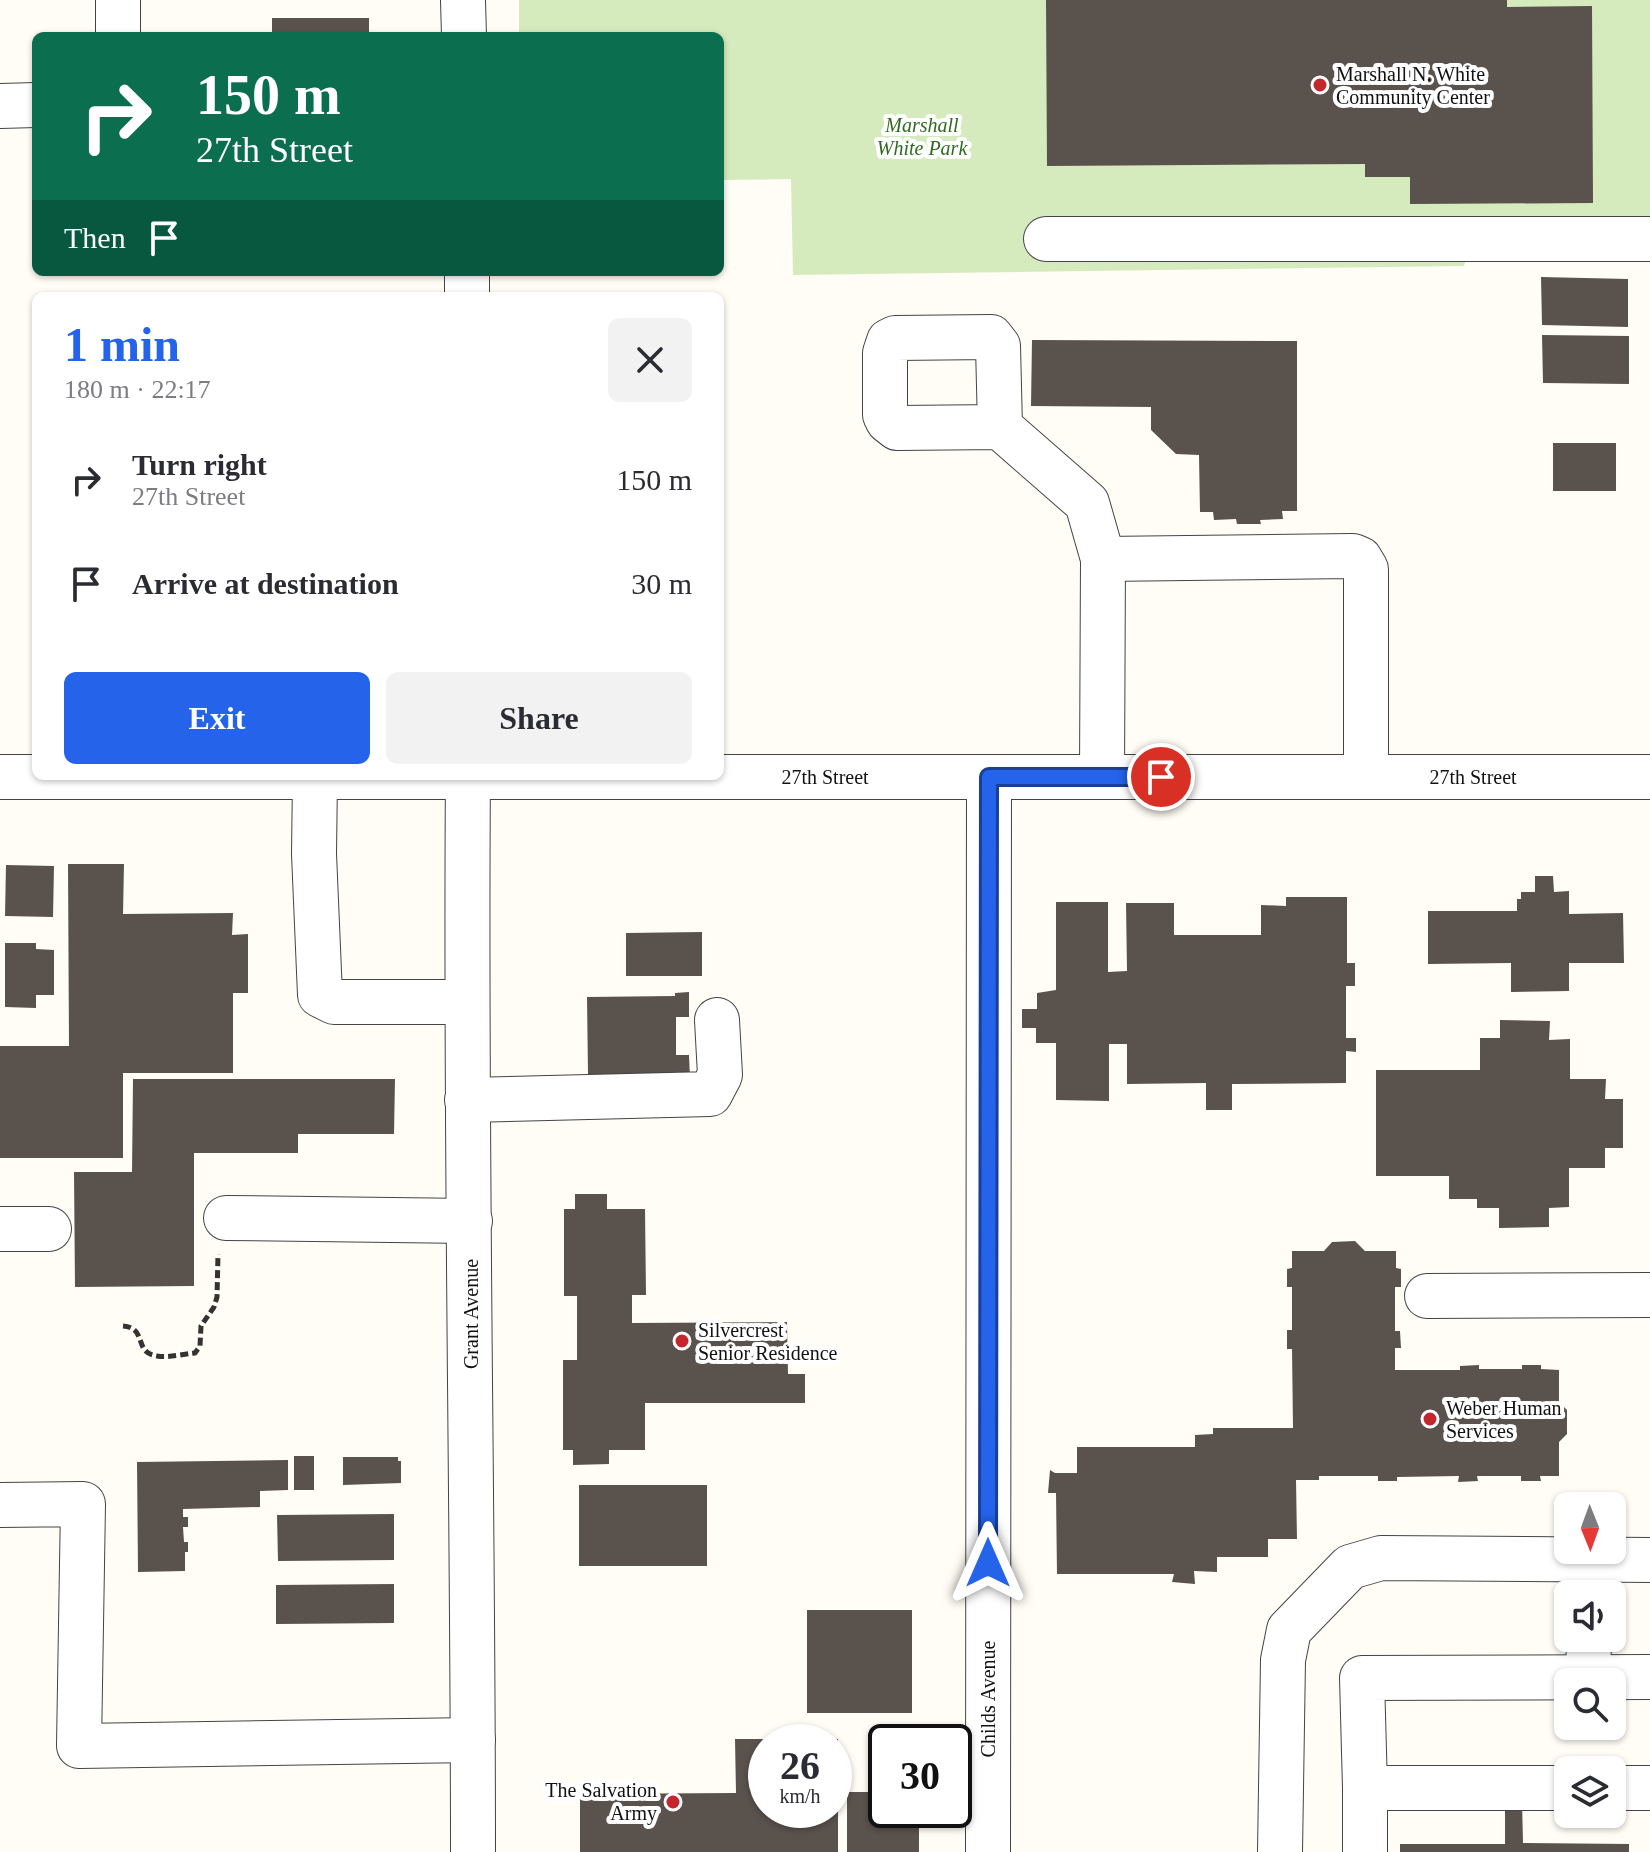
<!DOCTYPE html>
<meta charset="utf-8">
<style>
:root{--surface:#fff;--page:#f2f2f3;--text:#2b2b33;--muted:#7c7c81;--accent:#2563eb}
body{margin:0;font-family:Georgia,serif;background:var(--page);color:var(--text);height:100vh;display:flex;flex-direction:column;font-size:30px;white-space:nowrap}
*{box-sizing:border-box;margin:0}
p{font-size:26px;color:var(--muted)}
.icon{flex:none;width:44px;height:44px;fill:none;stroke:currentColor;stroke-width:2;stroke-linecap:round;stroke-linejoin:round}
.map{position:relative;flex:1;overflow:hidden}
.side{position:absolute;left:32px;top:292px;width:692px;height:488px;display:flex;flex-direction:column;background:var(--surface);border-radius:12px;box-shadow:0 2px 6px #0004}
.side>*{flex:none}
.banner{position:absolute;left:32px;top:32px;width:692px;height:244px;border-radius:12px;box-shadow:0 2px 6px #0004;background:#0b6e4f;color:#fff;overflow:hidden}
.needle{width:52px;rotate:179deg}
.controls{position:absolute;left:1554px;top:1492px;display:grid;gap:16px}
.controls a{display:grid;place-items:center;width:72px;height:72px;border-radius:12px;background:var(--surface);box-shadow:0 2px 6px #0004;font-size:40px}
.speed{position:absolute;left:748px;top:1724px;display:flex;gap:16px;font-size:40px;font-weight:700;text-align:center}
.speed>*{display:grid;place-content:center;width:104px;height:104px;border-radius:50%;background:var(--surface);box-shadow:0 2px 6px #0004;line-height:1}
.speed small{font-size:20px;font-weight:400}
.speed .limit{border:4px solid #111;border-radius:12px;background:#fff;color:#111}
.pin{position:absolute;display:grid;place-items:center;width:68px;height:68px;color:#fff;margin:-34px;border:4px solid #fff;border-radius:50%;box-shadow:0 2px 8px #0007}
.me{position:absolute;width:88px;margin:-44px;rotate:0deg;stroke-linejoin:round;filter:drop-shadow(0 0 6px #0008)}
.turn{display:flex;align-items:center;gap:28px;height:168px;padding:0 32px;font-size:36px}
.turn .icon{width:104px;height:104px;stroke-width:2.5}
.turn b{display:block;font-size:56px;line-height:68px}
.then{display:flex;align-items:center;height:76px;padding:0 32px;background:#0003;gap:16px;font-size:30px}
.round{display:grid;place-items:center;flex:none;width:84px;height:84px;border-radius:12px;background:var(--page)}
.overview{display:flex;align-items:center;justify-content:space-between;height:136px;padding:0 32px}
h1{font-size:48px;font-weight:600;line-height:60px;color:var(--accent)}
.primary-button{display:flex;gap:16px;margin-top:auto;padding:16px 32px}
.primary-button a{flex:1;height:92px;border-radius:12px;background:var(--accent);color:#fff;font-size:32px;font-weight:600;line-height:92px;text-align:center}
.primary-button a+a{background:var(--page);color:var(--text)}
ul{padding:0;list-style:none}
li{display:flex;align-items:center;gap:24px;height:104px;padding:0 32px}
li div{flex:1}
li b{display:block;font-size:30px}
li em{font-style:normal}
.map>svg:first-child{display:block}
.green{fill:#d5ebbd}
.building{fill:#5a524d;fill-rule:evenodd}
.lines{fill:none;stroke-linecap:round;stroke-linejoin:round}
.minor-casing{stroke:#444;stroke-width:46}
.path{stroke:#333;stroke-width:5;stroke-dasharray:8 4;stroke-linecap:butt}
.minor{stroke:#fff;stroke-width:44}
.route-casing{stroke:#184099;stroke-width:20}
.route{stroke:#2563eb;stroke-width:14}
.poi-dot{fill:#c4262e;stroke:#fff;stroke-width:3}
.labels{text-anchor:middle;stroke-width:8;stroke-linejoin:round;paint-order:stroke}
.poi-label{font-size:20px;fill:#111;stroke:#fff;text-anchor:start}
.park-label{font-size:20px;font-style:italic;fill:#2f6b1f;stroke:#fff}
.street-label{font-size:20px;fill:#111;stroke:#fff}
</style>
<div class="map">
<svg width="1650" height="1852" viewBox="0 0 1650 1852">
<rect width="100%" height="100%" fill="#fffdf5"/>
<polygon class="green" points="519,0 1650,0 1650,259 1465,262 1464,266 793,275 791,179 720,180 720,36 519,36"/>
<g class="building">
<polygon points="1046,0 1507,0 1507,7 1592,6 1593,203 1410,204 1410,177 1365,177 1365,164 1047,166"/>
<rect x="272" y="18" width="97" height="18"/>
<polygon points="1541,277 1628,279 1628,327 1542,325"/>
<polygon points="1542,335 1629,336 1629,384 1543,383"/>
<polygon points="1032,340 1297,341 1297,511 1282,511 1283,519 1260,520 1261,524 1237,524 1236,519 1214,520 1213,512 1200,512 1199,455 1176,454 1151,430 1151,407 1031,406"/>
<rect x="1553" y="443" width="63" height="48"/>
<polygon points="68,864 124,864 123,914 233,913 232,935 248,934 248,993 233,993 233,1073 123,1073 123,1158 0,1158 0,1046 69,1046"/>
<polygon points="6,865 54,866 53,917 5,916"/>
<polygon points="1535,876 1553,876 1554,892 1569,891 1569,914 1623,913 1624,963 1569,963 1569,991 1511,992 1511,963 1428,964 1428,911 1517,911 1517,899 1521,899 1521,892 1535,892"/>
<polygon points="1286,897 1347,897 1347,963 1355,963 1355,986 1346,986 1346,1038 1356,1038 1356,1052 1346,1051 1346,1083 1232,1084 1232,1110 1206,1110 1206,1083 1127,1084 1127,1044 1109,1044 1109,1101 1056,1100 1056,1043 1036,1043 1036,1028 1022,1028 1022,1009 1037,1009 1037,993 1056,990 1056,902 1108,902 1108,972 1127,971 1126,903 1174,903 1174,935 1261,935 1261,905 1286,906"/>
<polygon points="702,932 702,976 626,976 626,933"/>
<polygon points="5,943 36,943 36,949 54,950 54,995 36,995 36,1008 5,1007"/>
<polygon points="689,992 689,1017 676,1017 676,1055 689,1055 690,1079 588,1075 587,997 675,996 675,993"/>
<polygon points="1500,1020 1550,1021 1549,1040 1570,1039 1570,1079 1606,1079 1605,1099 1623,1099 1623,1148 1605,1148 1605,1168 1569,1168 1569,1207 1549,1208 1549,1227 1499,1228 1499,1208 1477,1208 1477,1199 1449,1199 1449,1176 1376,1176 1376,1070 1480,1070 1480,1038 1500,1038"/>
<polygon points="133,1079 395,1079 394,1134 298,1134 298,1153 194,1153 194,1286 75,1287 74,1172 132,1172"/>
<polygon points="575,1194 607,1194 607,1209 645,1209 646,1295 632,1295 632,1323 787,1322 788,1374 805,1374 805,1403 645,1403 645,1450 609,1450 609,1464 573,1465 573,1450 563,1450 563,1360 577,1360 577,1296 564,1296 564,1209 575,1209"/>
<polygon points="1355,1241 1365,1251 1396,1251 1396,1268 1401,1269 1401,1287 1395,1287 1395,1331 1400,1331 1401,1348 1395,1348 1395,1370 1460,1370 1460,1366 1479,1365 1479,1369 1522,1369 1522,1365 1541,1365 1541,1369 1559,1370 1559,1402 1567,1410 1567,1434 1559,1442 1559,1476 1540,1476 1541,1481 1521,1481 1521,1476 1477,1476 1478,1481 1458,1482 1459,1476 1397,1477 1397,1481 1378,1481 1378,1476 1319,1476 1319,1480 1296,1480 1297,1539 1268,1539 1268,1557 1217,1557 1217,1572 1194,1571 1195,1584 1172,1582 1174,1574 1057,1574 1056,1493 1048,1493 1050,1470 1055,1473 1077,1473 1077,1447 1195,1447 1195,1435 1213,1434 1213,1428 1293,1428 1292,1349 1287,1349 1287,1330 1292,1330 1292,1287 1287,1287 1287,1269 1292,1268 1292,1251 1324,1251 1332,1242"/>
<rect x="294" y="1456" width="20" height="34"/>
<polygon points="343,1457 398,1457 398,1461 401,1461 401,1483 343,1485"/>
<polygon points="288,1460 288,1490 260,1491 260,1507 183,1509 183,1517 188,1517 188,1527 183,1527 184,1542 188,1542 188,1552 185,1552 185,1571 138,1572 137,1462"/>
<rect x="579" y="1485" width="128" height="81"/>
<polygon points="394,1514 394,1560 278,1561 277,1515"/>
<polygon points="394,1584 394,1623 276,1624 276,1585"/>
<rect x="807" y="1610" width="105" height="103"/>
<path d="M735,1739H838V1852H580V1794L736,1793ZM766,1742H834V1810H766Z"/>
<polygon points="847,1792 886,1792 886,1810 919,1810 919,1852 847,1852"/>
<polygon points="1522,1801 1523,1843 1629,1844 1629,1852 1400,1852 1400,1844 1505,1844 1505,1802"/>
</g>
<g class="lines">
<defs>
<g id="minor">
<polyline points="463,0 464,36"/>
<polyline points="118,36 118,0"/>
<polyline points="0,106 36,105"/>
<polyline points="1046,239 1650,239"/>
<polyline points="467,272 467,296"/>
<polyline points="1000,427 998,346 991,337 895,338 889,341 885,353 885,415 888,421 897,428 1000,427 1087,503 1103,559"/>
<path d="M468,776C465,1135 473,1493 473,1852"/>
<polyline points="0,777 1650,777"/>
<polyline points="315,777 314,854 320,995 334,1002 466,1002"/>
<polyline points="1102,777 1103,559 1353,556 1360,559 1366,569 1366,777"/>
<polyline points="467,1100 710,1094 720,1075 717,1020"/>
<polyline points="226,1218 470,1221"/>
<polyline points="0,1229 49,1229"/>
<polyline points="1427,1296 1650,1295"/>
<polyline points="0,1505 83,1504 79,1746 473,1740"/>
<polyline points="1588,1678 1589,1638"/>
<polyline points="1365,1788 1362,1678 1650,1677"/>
<polyline points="1612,1788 1650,1788"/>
<polyline points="988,1852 989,777"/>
<polyline points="1280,1852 1283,1660 1289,1630 1350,1567 1381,1558 1650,1560"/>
<polyline points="1365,1852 1365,1788 1568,1788"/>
</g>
</defs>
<use href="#minor" class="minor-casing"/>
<path class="path" d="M123,1326C148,1328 133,1353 157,1356C168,1358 183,1354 195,1353L200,1346L201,1326L214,1307L217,1297L218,1254"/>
<use href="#minor" class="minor"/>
</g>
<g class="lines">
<defs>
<polyline id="route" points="988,1563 989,777 1161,777"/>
</defs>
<use href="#route" class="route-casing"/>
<use href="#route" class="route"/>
</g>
<g class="poi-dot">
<circle cx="1320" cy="85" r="8"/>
<circle cx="682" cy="1341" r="8"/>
<circle cx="1430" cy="1419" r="8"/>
<circle cx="673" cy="1802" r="8"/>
</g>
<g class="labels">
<g class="poi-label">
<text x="1336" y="81">Marshall N. White<tspan x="1336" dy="23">Community Center</tspan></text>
<text x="698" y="1337">Silvercrest<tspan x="698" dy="23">Senior Residence</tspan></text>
<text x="1446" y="1415">Weber Human<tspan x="1446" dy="23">Services</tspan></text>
<text x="657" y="1797" text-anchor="end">The Salvation<tspan x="657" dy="23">Army</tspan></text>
</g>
<g class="park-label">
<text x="922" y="132">Marshall<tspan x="922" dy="23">White Park</tspan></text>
</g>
<g class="street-label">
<text x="825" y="784">27th Street</text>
<text x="1473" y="784">27th Street</text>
<text transform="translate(471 1314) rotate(-90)" y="7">Grant Avenue</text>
<text transform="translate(988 1699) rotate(-90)" y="7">Childs Avenue</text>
</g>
</g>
</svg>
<div class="controls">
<a><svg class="needle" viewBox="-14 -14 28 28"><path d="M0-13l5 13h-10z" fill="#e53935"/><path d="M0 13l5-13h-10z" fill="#7c7c81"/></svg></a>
<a><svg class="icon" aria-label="sound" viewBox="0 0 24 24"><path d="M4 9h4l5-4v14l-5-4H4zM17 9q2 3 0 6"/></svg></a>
<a><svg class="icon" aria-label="search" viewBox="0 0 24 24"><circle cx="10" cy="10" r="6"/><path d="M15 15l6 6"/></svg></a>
<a><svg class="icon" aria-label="layers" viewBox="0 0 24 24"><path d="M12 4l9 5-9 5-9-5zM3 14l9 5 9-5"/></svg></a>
</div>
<div class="speed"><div>26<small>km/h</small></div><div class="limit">30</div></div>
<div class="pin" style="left:1161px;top:777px;background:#d93025"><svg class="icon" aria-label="arrive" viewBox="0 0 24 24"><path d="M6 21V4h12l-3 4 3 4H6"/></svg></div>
<svg class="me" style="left:988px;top:1563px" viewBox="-20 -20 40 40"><path d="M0-17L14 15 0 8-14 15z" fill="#2563eb" stroke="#fff" stroke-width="4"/></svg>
<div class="banner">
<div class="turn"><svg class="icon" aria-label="right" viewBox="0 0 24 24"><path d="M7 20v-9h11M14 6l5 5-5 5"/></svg><div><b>150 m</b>27th Street</div></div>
<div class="then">Then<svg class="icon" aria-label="arrive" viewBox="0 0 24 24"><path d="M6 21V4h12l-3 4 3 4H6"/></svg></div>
</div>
<section class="side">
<div class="overview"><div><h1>1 min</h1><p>180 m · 22:17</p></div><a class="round"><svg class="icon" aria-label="close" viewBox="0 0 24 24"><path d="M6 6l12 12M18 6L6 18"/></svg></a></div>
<ul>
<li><svg class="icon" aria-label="right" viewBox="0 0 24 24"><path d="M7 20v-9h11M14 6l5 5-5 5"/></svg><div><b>Turn right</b><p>27th Street</p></div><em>150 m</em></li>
<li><svg class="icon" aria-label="arrive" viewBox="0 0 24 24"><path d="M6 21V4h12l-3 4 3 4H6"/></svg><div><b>Arrive at destination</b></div><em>30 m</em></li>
</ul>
<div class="primary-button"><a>Exit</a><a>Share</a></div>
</section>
</div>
